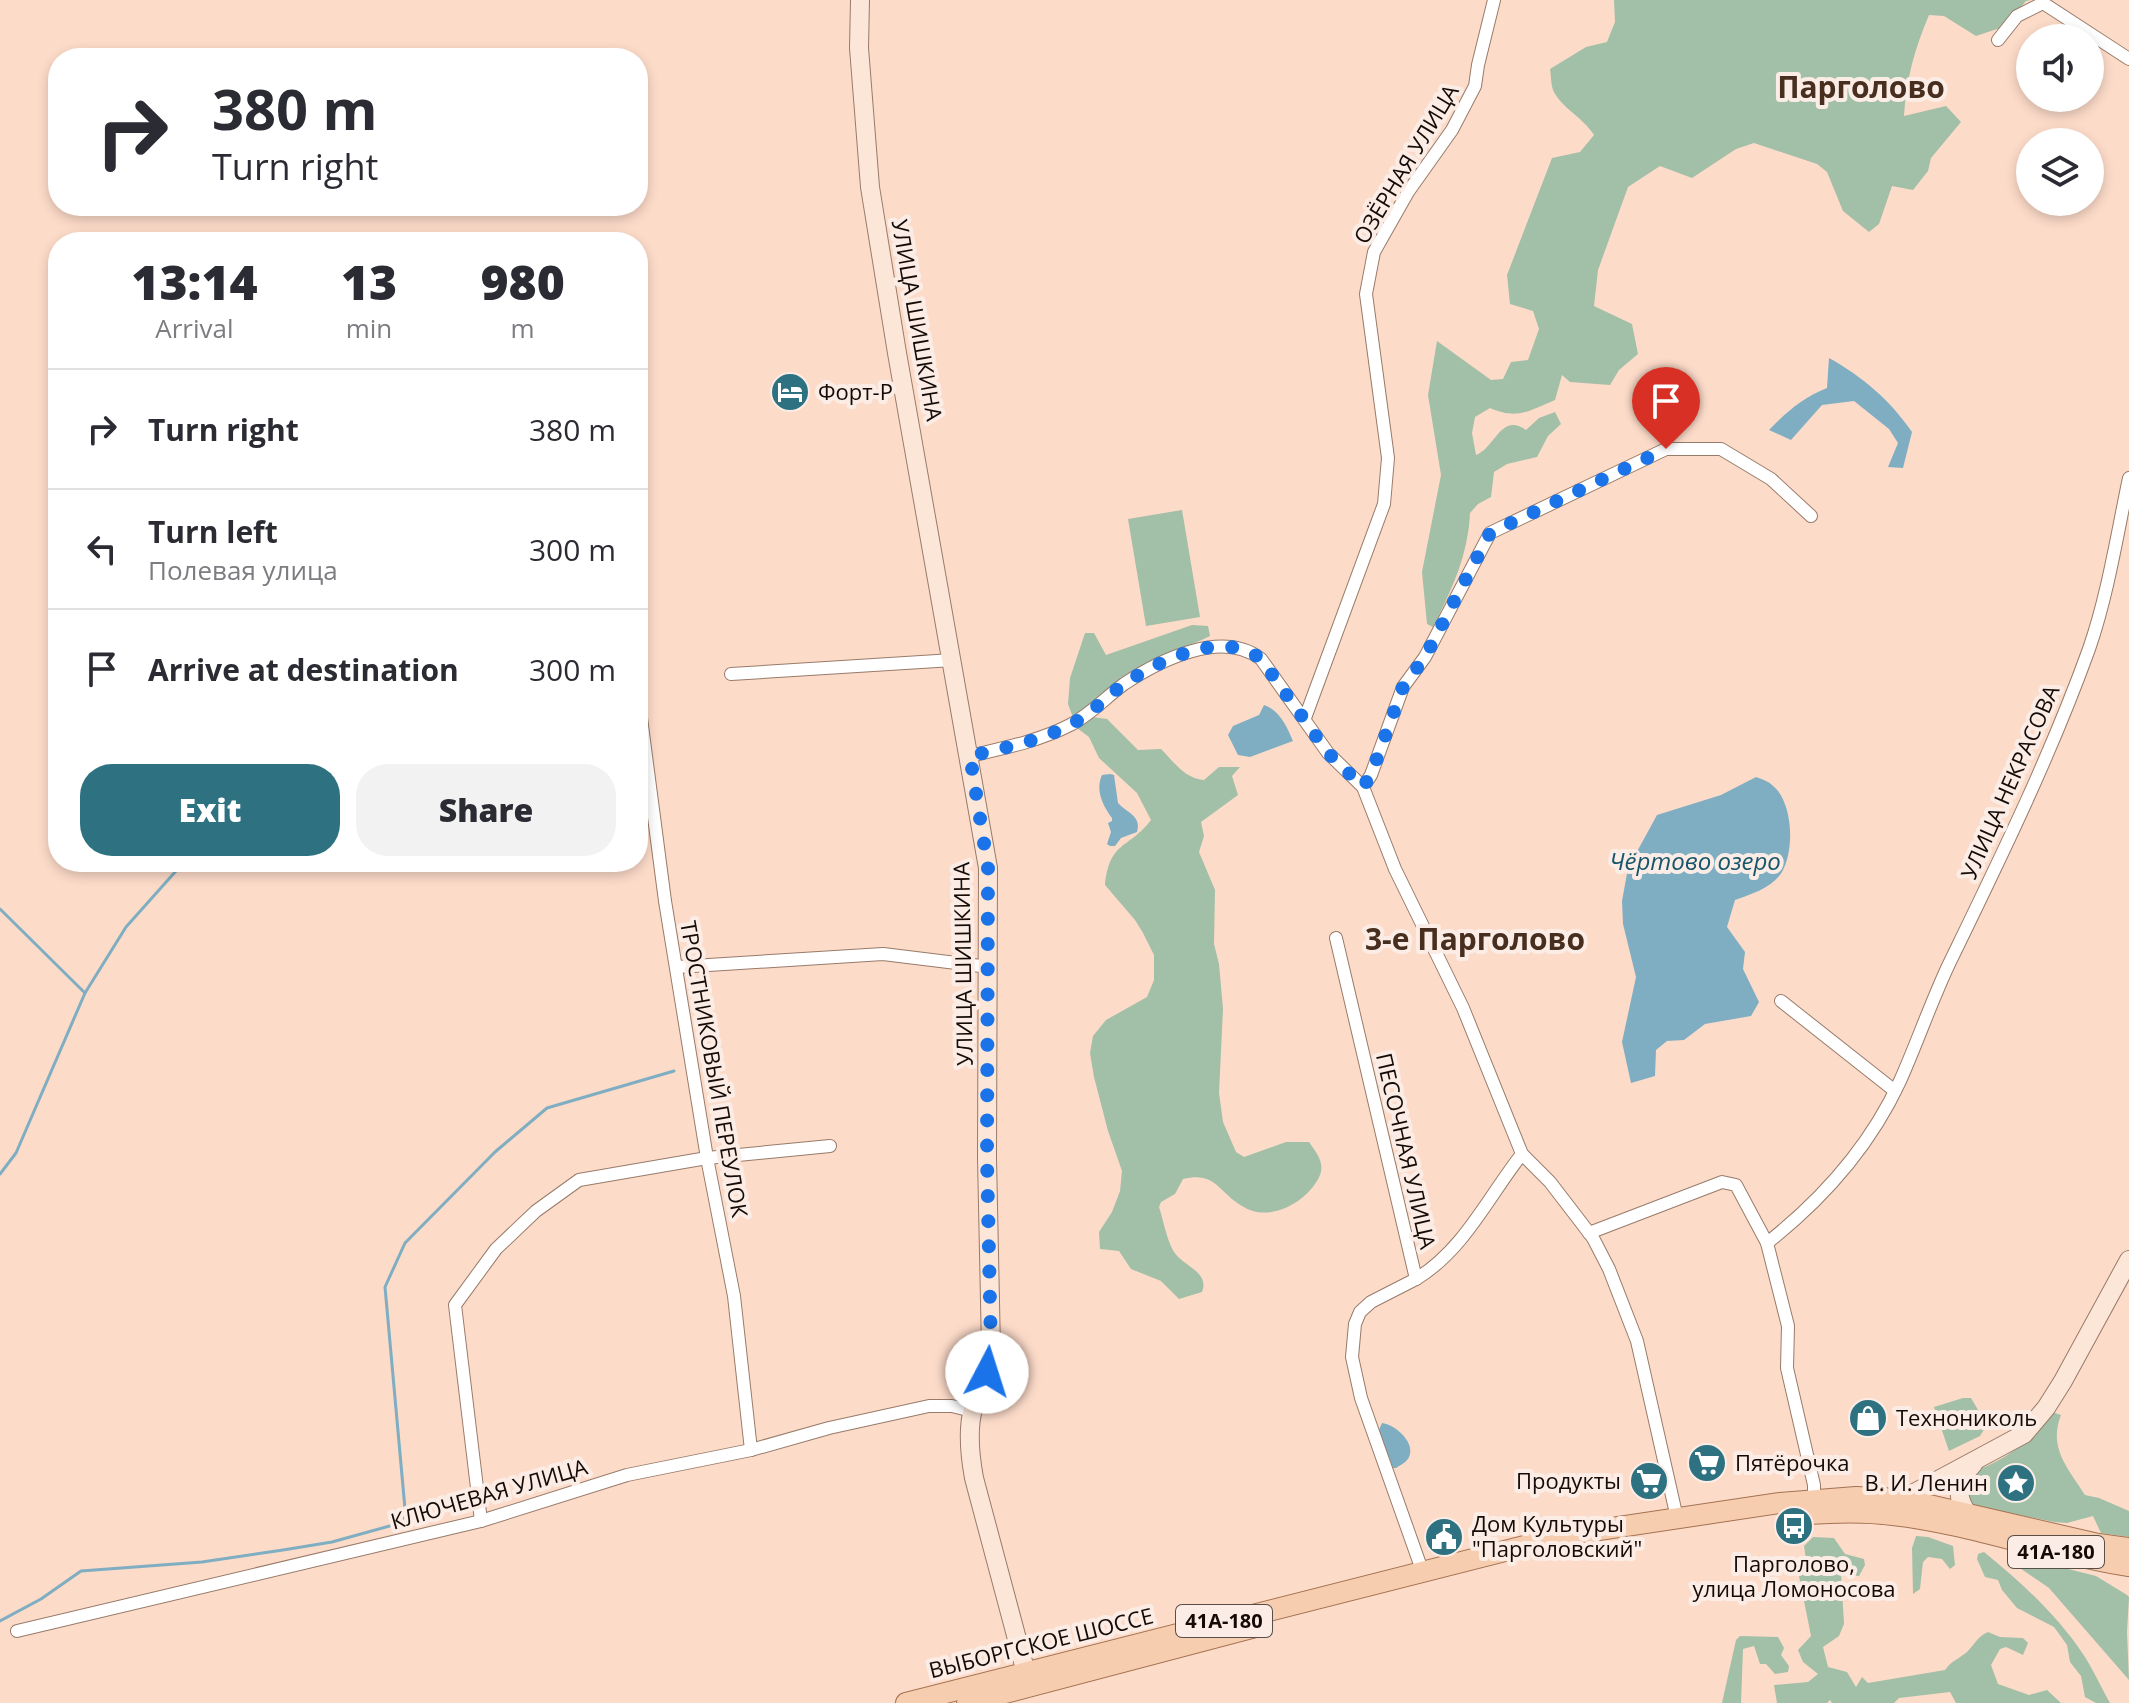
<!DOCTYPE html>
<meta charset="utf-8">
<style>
:root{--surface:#fff;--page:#f2f2f3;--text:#2b2b33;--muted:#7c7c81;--line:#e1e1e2;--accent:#2e7282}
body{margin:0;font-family:"Open Sans",sans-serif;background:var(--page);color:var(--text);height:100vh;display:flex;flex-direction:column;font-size:30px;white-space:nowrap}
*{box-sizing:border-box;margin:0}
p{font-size:26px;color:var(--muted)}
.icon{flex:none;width:44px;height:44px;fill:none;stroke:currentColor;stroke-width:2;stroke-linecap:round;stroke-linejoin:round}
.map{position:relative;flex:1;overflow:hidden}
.sheet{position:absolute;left:48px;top:232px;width:600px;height:640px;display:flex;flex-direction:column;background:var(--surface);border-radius:32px;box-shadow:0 4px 12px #0003}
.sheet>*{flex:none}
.top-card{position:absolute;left:48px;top:48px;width:600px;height:168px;border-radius:32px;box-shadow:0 4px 12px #0003;background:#fff;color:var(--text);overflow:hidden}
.tools{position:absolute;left:2016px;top:24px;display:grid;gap:16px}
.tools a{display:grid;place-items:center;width:88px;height:88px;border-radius:50%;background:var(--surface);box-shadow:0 4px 12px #0003;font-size:40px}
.pin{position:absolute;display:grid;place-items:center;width:68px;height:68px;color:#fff;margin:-82px -34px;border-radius:50% 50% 50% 0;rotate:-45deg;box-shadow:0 0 8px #0007}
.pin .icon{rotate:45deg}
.me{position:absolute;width:88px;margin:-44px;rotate:5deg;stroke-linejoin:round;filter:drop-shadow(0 0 6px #0008)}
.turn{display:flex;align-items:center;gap:28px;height:168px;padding:0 32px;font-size:36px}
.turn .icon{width:104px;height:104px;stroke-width:2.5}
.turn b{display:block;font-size:56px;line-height:68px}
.eta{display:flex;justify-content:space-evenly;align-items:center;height:136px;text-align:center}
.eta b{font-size:48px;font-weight:800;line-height:56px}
.primary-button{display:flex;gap:16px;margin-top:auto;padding:16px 32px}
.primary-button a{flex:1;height:92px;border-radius:32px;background:var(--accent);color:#fff;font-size:32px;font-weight:800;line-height:92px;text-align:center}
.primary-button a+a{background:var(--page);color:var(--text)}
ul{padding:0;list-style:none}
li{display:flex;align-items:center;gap:24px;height:120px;padding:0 32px;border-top:2px solid var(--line)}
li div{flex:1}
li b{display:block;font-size:30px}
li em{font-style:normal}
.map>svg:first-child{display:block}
.green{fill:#a2bfa7}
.water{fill:#7faec2}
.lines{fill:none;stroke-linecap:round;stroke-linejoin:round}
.stream{stroke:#7faec2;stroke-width:3}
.street-casing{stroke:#987b6a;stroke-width:14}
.secondary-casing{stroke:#987b6a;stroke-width:20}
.primary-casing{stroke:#a47352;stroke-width:22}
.street{stroke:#fff;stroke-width:12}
.secondary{stroke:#fbe6d8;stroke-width:18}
.primary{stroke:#f7cdb0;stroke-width:20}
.route{stroke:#1a73e8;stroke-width:14;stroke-dasharray:0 25.2}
.labels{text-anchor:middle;stroke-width:8;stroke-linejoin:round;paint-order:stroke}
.shield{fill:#fbede6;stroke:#5a4e48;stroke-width:2}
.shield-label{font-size:20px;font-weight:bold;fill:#150a05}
.street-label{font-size:22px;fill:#150a05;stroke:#fbede6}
.poi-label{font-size:22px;fill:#150a05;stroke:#fbede6;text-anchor:start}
.water-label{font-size:24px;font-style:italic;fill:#17556b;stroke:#fbede6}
.district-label{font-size:30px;font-weight:bold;fill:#472e1f;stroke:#fbede6}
</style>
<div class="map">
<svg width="2129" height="1703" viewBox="0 0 2129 1703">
<rect width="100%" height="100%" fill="#fddbc9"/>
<g class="green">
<path d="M1614,0H2031L2026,1L2003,27L1976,36L1944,16L1929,15C1915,48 1906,79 1904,116L1946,106L1961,122L1931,158L1928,171L1913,190L1892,186L1879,224L1869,232L1843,211L1827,172L1817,164L1754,143L1736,149L1692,178L1660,166L1628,187L1598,270L1594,306L1632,324L1638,354L1619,370L1610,385L1570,382L1562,375L1555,400C1529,411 1517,420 1490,408L1475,417L1472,433L1476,455C1495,448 1501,412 1526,430L1539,418L1555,412L1561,424L1548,436L1537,457L1507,464L1494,472L1491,497L1478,504L1470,513C1468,556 1452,589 1433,627L1427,624L1422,572L1441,475L1428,395L1437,341L1491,380L1503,379L1511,362L1528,360L1539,329L1533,311L1510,304L1507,275L1552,158L1580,152L1594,135C1583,117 1561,108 1553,90C1551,84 1551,75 1550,69L1586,47L1607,42L1615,22Z"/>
<polygon points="1182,510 1200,617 1146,626 1128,519"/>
<path d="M1192,625L1208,626L1210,636C1169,656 1110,672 1088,713L1092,717L1107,719L1138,750L1161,749C1175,763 1184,778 1204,780L1219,767H1240L1232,776L1238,795L1201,822L1204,836L1199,852L1215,890L1214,944L1219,964L1223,1009L1219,1093L1223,1122L1236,1152L1244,1157L1286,1142H1309C1318,1155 1327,1165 1317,1181C1303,1204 1268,1223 1242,1206C1218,1192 1216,1171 1183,1179L1175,1194L1161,1202L1159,1207C1164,1222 1166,1238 1174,1252C1183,1266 1210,1272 1202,1292L1179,1299L1161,1281L1131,1269L1119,1251L1100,1249L1099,1232L1112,1212L1120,1191L1122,1171L1108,1131L1094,1077L1090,1053L1093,1036L1106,1020L1147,997L1154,980V955L1143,933L1135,920L1105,885C1110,840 1128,850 1151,820L1137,793L1099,758L1089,737L1077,728L1068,704L1070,678L1085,633H1094L1106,655Z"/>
<polygon points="1963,1398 1971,1398 1987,1425 1980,1436 1949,1451 1934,1407"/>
<path d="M2052,1412L2061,1415C2048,1448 2068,1468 2085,1495L2099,1498L2129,1511V1537L2101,1533L2093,1516L2067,1523L2054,1522L1974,1506L1965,1499L1973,1472C2011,1457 2027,1443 2052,1412Z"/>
<polygon points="1916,1536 1928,1537 1953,1546 1955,1565 1950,1569 1942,1559 1928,1557 1923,1562 1920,1589 1913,1594 1912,1548"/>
<path d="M1813,1537L1834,1538L1845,1554L1864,1559L1865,1565L1859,1576L1841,1574L1844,1624L1839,1636L1823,1647L1828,1667L1847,1672L1856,1687L1862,1677L1868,1683L1945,1670C1952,1660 1959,1659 1967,1652C1975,1644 1978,1636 1988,1632L2000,1637L2023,1638L2028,1643L2023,1655L2006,1647L2000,1649L1991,1665L1998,1684L2029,1695L2047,1690L2061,1703H1956L1950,1692L1899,1698L1894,1703H1832L1830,1700L1827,1703H1777L1774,1685L1808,1682L1818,1674L1803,1662L1798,1650L1811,1636L1799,1576L1806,1559L1804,1546Z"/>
<path d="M1984,1552C2020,1581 2057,1615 2083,1654C2093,1669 2101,1687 2110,1703H2096L2085,1697L2081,1676L2070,1662L2067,1645L2054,1627L2017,1608L2002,1590L1998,1580L1985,1577L1977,1559L1978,1554Z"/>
<polygon points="2010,1557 2025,1558 2096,1576 2127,1595 2129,1597 2127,1632 2129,1680 2049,1588 2011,1562"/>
<polygon points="1740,1636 1778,1637 1784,1648 1781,1655 1789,1666 1788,1672 1775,1674 1766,1664 1760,1664 1754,1646 1743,1649 1741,1703 1722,1703 1736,1640"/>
</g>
<g class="water">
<path d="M1829,358C1863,377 1890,400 1912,432L1903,468L1888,467L1898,443L1889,429L1854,401L1822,405L1791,440L1769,430C1786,412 1804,397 1827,388Z"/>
<path d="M1264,705C1280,710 1287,727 1293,741L1250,757L1238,755L1228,735L1233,726L1259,715Z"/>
<path d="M1110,774L1114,775L1118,803C1127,813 1142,816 1137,832L1121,838L1115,846H1110L1107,844L1111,832L1108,823L1112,821V818C1103,806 1095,790 1102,775Z"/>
<path d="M1756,777C1761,779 1768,781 1772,785C1793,801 1795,850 1782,872C1772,888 1751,894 1735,900L1727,927L1745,952L1743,969L1759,1002L1751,1016L1705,1024L1684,1040L1667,1041L1656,1050L1655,1076L1631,1083L1622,1042L1636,977L1623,924L1622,901L1628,868L1657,815L1721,795Z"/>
<path d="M1382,1423C1395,1424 1418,1444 1408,1459C1405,1463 1400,1465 1396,1468H1393L1379,1430Z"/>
</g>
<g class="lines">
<g class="stream">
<polyline points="0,909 85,993"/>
<polyline points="0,1174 16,1153 85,993 126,927 184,862"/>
<polyline points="0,1621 41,1599 81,1571 202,1562 283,1550 332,1542 404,1522 405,1509 385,1287 405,1243 495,1152 547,1108 674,1071"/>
</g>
<defs>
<g id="street">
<polyline points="1998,40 2017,16 2043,3 2129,59"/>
<polyline points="731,674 953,660"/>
<polyline points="638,695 665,901 707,1158 734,1296 751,1450"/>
<polyline points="1305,718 1384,504 1388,458 1366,294 1374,252 1408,192 1452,130 1475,86 1478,65 1494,0"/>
<path d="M970,756C1004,748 1039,741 1070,725C1090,715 1106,697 1124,684C1160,660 1222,629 1261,659L1328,753L1363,787"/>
<polyline points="1336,938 1416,1279 1371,1302 1360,1312 1355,1324 1352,1357 1361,1398 1422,1570"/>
<polyline points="677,967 883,954 989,967"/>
<polyline points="1781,1001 1895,1091"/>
<polyline points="1589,1233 1722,1182 1736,1185 1767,1243 1788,1326 1787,1368 1814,1485 1814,1500"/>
<path d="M1767,1243C1823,1199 1870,1146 1900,1081C1917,1043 1931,1002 1949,964C1999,861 2050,757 2089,649C2108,594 2117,535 2129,478"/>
<path d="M1416,1279C1464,1250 1488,1197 1522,1154"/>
<polyline points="1677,1518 1637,1341 1609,1269 1593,1238 1550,1182 1522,1154 1463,1008 1395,869 1363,787 1371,775 1403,687 1425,657 1490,533 1666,449 1721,449 1771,479 1811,516"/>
<polyline points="481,1521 455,1305 496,1249 536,1211 579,1180 707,1158 830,1146"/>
<polyline points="17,1631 481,1521 627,1475 751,1450 829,1428 929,1406 952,1406 972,1411"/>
</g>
<g id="secondary">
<path d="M860,0L859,48L870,187L897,353L988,868L987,1158L991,1349C987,1370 978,1388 973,1409C967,1431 970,1456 974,1478L1029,1684"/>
<polyline points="1903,1499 2024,1434 2046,1408 2063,1381 2129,1260"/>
<path d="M1968,1514C1954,1495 1958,1480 1974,1463"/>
</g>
<g id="primary">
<path d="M1807,1514C1836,1512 1864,1511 1893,1515C1973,1524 2049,1554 2129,1566"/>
<polyline points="906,1703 1572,1534 1780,1503 1856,1497 1903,1499 2098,1544 2129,1548"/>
<polyline points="967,1703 1259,1626"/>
</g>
</defs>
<use href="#street" class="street-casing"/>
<use href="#secondary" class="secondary-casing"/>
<use href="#primary" class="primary-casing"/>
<use href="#street" class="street"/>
<use href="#secondary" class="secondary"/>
<use href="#primary" class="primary"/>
</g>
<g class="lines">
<path class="route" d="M987,1372L991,1349L987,1158L988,868L970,756C1004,748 1039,741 1070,725C1090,715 1106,697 1124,684C1160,660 1222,629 1261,659L1328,753L1363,787L1371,775L1403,687L1425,657L1490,533L1666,449"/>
</g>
<defs>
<symbol id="hotel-disc" viewBox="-11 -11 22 22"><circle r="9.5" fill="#2e7282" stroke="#fbede6"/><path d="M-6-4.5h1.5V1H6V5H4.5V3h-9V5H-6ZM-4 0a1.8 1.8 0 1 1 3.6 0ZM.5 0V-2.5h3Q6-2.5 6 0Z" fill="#fff"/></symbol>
<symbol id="shop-disc" viewBox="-11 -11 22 22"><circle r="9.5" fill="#2e7282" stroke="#fbede6"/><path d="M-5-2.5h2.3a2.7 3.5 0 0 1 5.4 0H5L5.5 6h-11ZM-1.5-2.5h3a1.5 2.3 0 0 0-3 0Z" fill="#fff"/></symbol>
<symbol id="supermarket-disc" viewBox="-11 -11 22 22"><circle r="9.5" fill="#2e7282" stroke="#fbede6"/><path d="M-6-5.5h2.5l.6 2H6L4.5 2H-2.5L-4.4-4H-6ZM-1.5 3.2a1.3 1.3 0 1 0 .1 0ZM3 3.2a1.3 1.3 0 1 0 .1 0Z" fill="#fff"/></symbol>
<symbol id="sight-disc" viewBox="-11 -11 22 22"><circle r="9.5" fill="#2e7282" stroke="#fbede6"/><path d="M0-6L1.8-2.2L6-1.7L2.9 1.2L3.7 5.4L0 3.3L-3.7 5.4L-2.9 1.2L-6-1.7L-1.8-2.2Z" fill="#fff"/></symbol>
<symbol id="bus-disc" viewBox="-11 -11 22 22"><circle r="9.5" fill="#2e7282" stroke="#fbede6"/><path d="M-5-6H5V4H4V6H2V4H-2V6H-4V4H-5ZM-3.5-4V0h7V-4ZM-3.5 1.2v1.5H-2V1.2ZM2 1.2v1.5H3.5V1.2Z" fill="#fff"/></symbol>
<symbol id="civic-disc" viewBox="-11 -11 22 22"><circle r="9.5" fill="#2e7282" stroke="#fbede6"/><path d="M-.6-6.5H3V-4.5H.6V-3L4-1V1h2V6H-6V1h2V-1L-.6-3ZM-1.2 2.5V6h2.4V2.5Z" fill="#fff"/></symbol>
</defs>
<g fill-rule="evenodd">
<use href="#hotel-disc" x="768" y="370" width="44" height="44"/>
<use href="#shop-disc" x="1846" y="1396" width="44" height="44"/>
<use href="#supermarket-disc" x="1685" y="1441" width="44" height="44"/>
<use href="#supermarket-disc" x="1627" y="1459" width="44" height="44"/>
<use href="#sight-disc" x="1994" y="1461" width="44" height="44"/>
<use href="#bus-disc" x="1772" y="1504" width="44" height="44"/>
<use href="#civic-disc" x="1422" y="1515" width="44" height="44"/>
</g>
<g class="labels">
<g class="shield">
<rect x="2008" y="1536" width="96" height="32" rx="6"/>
<rect x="1176" y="1605" width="96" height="32" rx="6"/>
</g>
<g class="shield-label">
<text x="2056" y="1559">41А-180</text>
<text x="1224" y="1628">41А-180</text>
</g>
<g class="street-label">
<text transform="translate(1406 164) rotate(-59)" y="8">ОЗЁРНАЯ УЛИЦА</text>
<text transform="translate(917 320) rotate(80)" y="8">УЛИЦА ШИШКИНА</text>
<text transform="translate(2010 782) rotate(-66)" y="8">УЛИЦА НЕКРАСОВА</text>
<text transform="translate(963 964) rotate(-91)" y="8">УЛИЦА ШИШКИНА</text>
<text transform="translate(714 1069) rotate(80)" y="8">ТРОСТНИКОВЫЙ ПЕРЕУЛОК</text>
<text transform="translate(1406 1151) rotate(77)" y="8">ПЕСОЧНАЯ УЛИЦА</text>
<text transform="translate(489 1494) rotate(-16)" y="8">КЛЮЧЕВАЯ УЛИЦА</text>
<text transform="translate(1041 1643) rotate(-14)" y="8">ВЫБОРГСКОЕ ШОССЕ</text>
</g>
<g class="poi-label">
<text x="818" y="400">Форт-Р</text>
<text x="1896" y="1426">Технониколь</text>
<text x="1735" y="1471">Пятёрочка</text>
<text x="1621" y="1489" text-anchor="end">Продукты</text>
<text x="1988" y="1491" text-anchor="end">В. И. Ленин</text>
<text x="1472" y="1532">Дом Культуры<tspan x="1472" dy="25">"Парголовский"</tspan></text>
<text x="1794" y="1572" text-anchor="middle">Парголово,<tspan x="1794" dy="25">улица Ломоносова</tspan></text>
</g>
<g class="water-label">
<text x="1695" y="870">Чёртово озеро</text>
</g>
<g class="district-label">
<text x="1861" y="98">Парголово</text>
<text x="1475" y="950">3-е Парголово</text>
</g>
</g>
</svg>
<div class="tools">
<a><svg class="icon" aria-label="sound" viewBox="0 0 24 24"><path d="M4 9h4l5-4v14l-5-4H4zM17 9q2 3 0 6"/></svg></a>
<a><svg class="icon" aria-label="layers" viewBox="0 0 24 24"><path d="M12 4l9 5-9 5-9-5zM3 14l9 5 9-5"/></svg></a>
</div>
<div class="pin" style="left:1666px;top:449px;background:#d93025"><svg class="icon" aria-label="arrive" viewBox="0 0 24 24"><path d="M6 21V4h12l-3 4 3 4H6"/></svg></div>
<svg class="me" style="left:987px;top:1372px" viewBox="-20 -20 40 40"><circle r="19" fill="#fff"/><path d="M0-13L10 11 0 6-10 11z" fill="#1a73e8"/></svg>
<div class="top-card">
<div class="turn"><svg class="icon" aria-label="right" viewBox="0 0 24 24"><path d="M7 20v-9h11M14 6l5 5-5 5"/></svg><div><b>380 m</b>Turn right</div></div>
</div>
<section class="sheet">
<div class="eta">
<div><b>13:14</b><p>Arrival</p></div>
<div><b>13</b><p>min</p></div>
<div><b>980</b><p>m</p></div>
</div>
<ul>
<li><svg class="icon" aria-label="right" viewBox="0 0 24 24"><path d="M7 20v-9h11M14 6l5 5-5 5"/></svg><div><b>Turn right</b></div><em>380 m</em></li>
<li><svg class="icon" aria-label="left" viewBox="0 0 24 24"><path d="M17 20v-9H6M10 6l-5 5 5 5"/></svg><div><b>Turn left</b><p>Полевая улица</p></div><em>300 m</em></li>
<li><svg class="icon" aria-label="arrive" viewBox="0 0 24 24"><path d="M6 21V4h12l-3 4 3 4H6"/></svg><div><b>Arrive at destination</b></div><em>300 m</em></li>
</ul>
<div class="primary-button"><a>Exit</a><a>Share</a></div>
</section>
</div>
